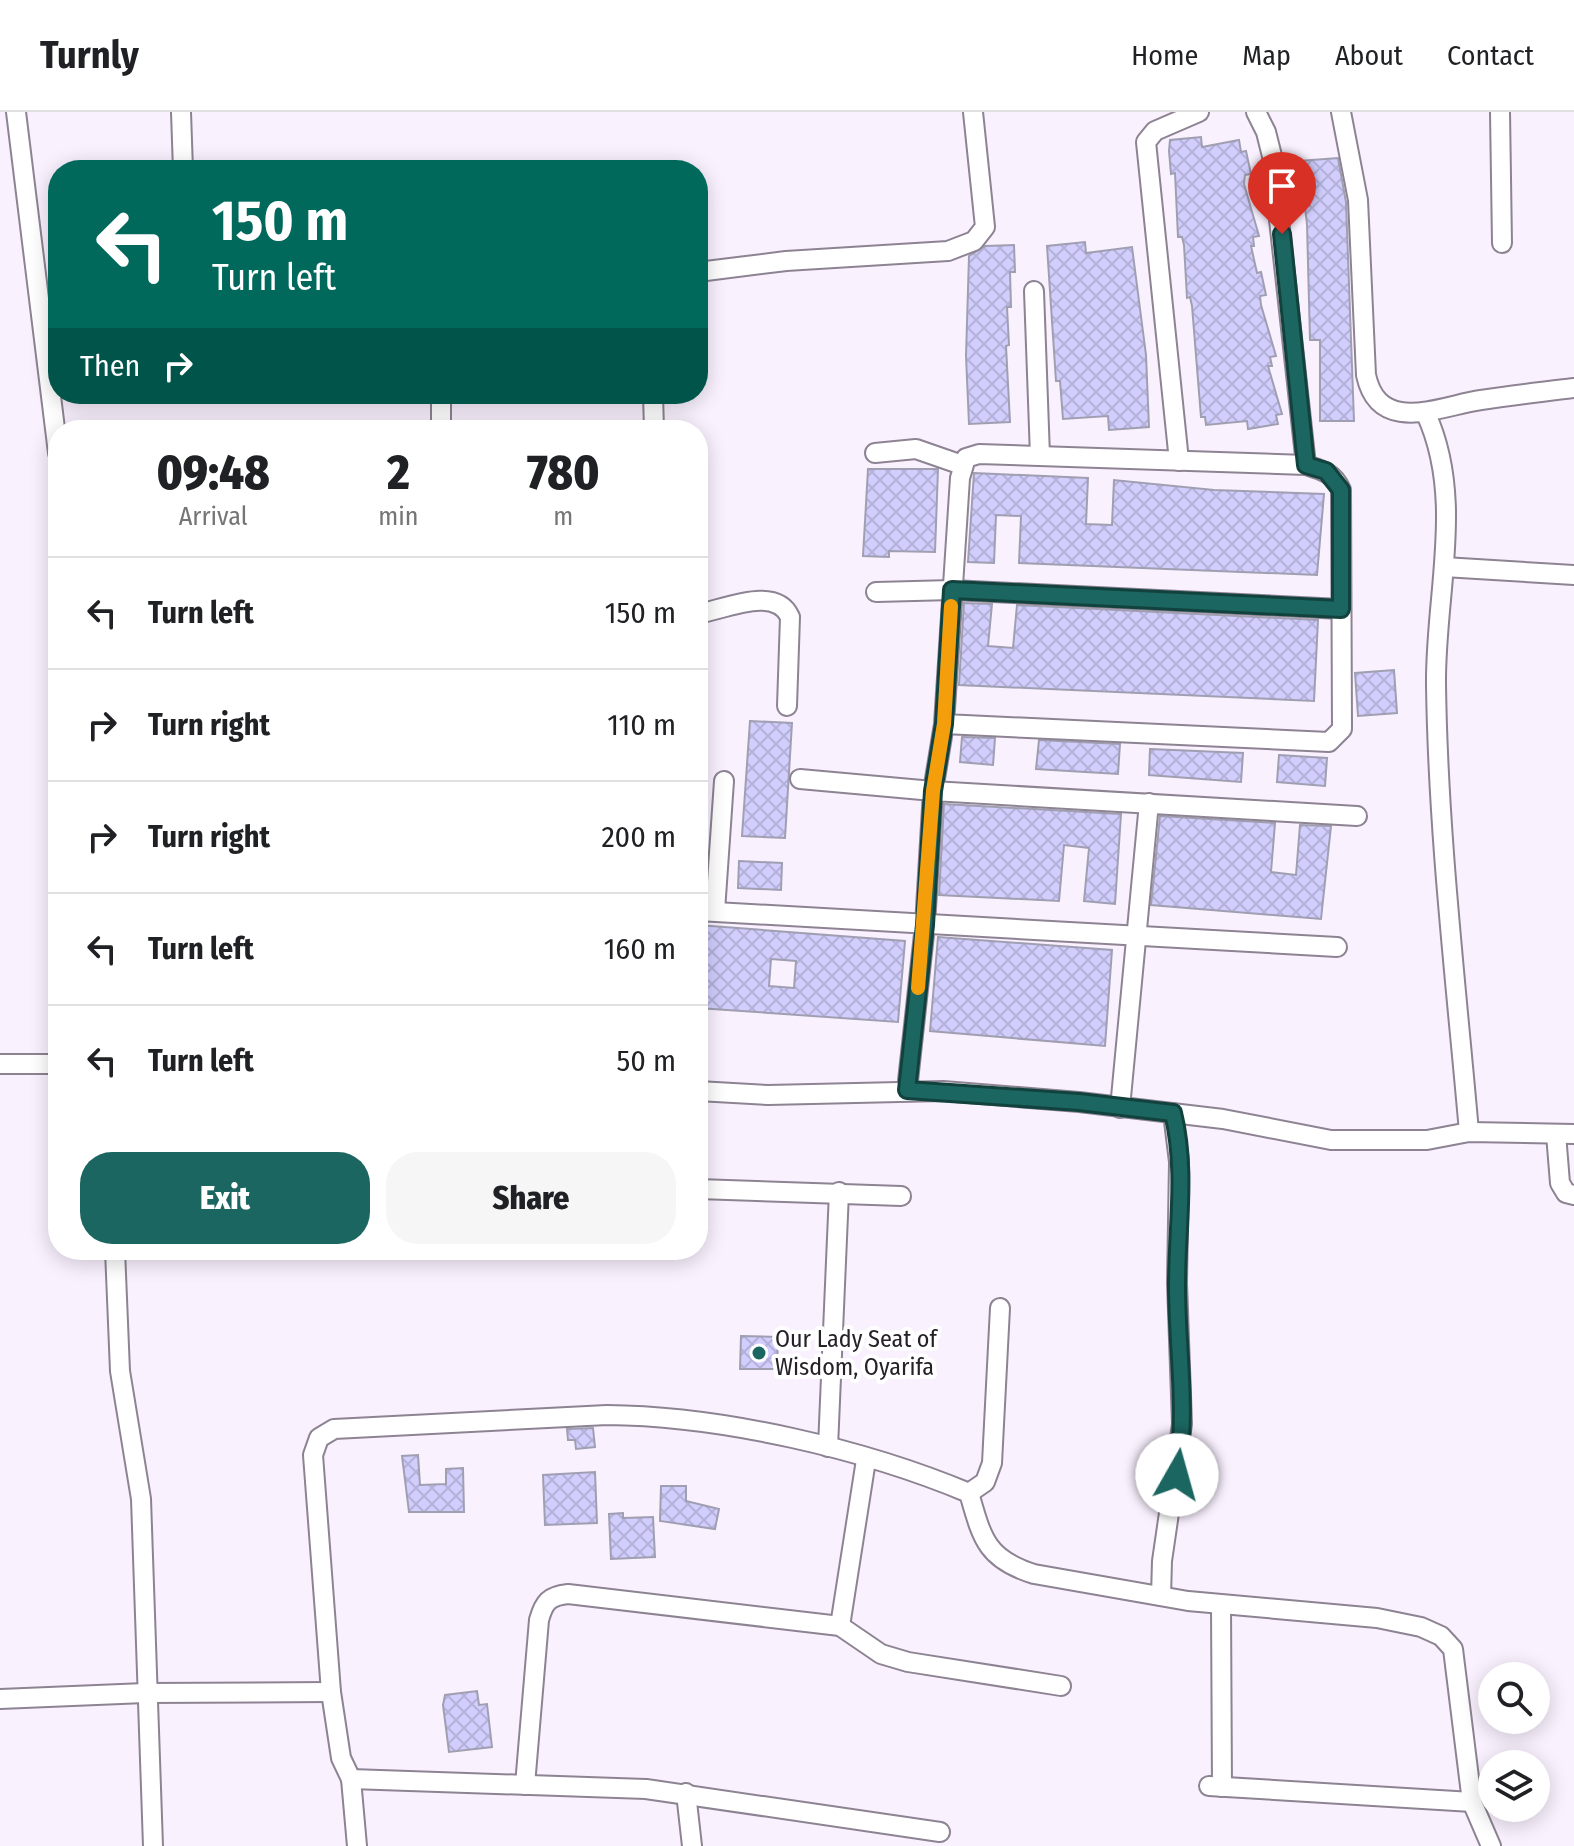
<!DOCTYPE html>
<style>
:root{--surface:#fff;--page:#f6f6f6;--text:#202124;--muted:#757577;--line:#e0e0e0;--accent:#1b6660}
body{margin:0;font-family:"Fira Sans Condensed",sans-serif;background:var(--page);color:var(--text);height:100vh;display:flex;flex-direction:column;font-size:30px;white-space:nowrap}
*{box-sizing:border-box;margin:0}
p{font-size:26px;color:var(--muted)}
.icon{flex:none;width:44px;height:44px;fill:none;stroke:currentColor;stroke-width:2;stroke-linecap:round;stroke-linejoin:round}
.map{position:relative;flex:1;overflow:hidden}
.sheet{position:absolute;left:48px;top:308px;width:660px;height:840px;display:flex;flex-direction:column;background:var(--surface);border-radius:32px;box-shadow:0 4px 20px #0003}
.sheet>*{flex:none}
.guide{position:absolute;left:48px;top:48px;width:660px;height:244px;border-radius:32px;box-shadow:0 4px 20px #0003;background:#00695c;color:#fff;overflow:hidden}
.buttons{position:absolute;left:1478px;top:1550px;display:grid;gap:16px}
.buttons a{display:grid;place-items:center;width:72px;height:72px;border-radius:50%;background:var(--surface);box-shadow:0 4px 20px #0003;font-size:40px}
.pin{position:absolute;display:grid;place-items:center;width:68px;height:68px;color:#fff;margin:-82px -34px;border-radius:50% 50% 50% 0;rotate:-45deg;box-shadow:0 0 8px #0007}
.pin .icon{rotate:45deg}
.me{position:absolute;width:88px;margin:-44px;rotate:7deg;stroke-linejoin:round;filter:drop-shadow(0 0 6px #0008)}
.turn{display:flex;align-items:center;gap:28px;height:168px;padding:0 32px;font-size:36px}
.turn .icon{width:104px;height:104px;stroke-width:2.5}
.turn b{display:block;font-size:56px;line-height:68px}
.then{display:flex;align-items:center;height:76px;padding:0 32px;background:#0003;gap:16px;font-size:30px}
.eta{display:flex;justify-content:space-evenly;align-items:center;height:136px;text-align:center}
.eta b{font-size:48px;font-weight:800;line-height:56px}
.button{display:flex;gap:16px;margin-top:auto;padding:16px 32px}
.button a{flex:1;height:92px;border-radius:32px;background:var(--accent);color:#fff;font-size:32px;font-weight:800;line-height:92px;text-align:center}
.button a+a{background:var(--page);color:var(--text)}
ul{padding:0;list-style:none}
li{display:flex;align-items:center;gap:24px;height:112px;padding:0 32px;border-top:2px solid var(--line)}
li div{flex:1}
li b{display:block;font-size:30px}
li em{font-style:normal}
header{display:flex;align-items:center;gap:48px;box-sizing:border-box;height:112px;padding:0 40px;background:var(--surface);border-bottom:2px solid var(--line)}
header strong{font-size:38px}
nav{display:flex;gap:44px;margin-inline-start:auto;font-size:28px}
.map>svg:first-child{display:block}
.building{fill:url(#building-cross-hatch);stroke:#a09fb2;stroke-width:2;fill-rule:evenodd}
.lines{fill:none;stroke-linecap:round;stroke-linejoin:round}
.minor-casing{stroke:#8d8393;stroke-width:22}
.minor{stroke:#fff;stroke-width:18}
.route-casing{stroke:#12423e;stroke-width:20}
.route{stroke:#1b6660;stroke-width:14}
.slow{stroke:#f59e0b;stroke-width:14}
.poi-dot{fill:#1b6660;stroke:#fff;stroke-width:3}
.labels{text-anchor:middle;stroke-width:8;stroke-linejoin:round;paint-order:stroke}
.poi-label{font-size:24px;fill:#252127;stroke:#fff;text-anchor:start}
</style>
<header>
<strong>Turnly</strong>
<nav><a>Home</a><a>Map</a><a>About</a><a>Contact</a></nav>
</header>
<div class="map">
<svg width="1574" height="1734" viewBox="0 0 1574 1734">
<defs>
<pattern id="building-cross-hatch" width="8" height="8" patternUnits="userSpaceOnUse" patternTransform="scale(2)"><rect width="8" height="8" fill="#d1cefd"/><path d="M0 0l8 8M0 8l8-8" fill="none" stroke="#b3b1d9"/></pattern>
</defs>
<rect width="100%" height="100%" fill="#faf1ff"/>
<g class="building">
<polygon points="1201,25 1202,35 1239,28 1241,40 1246,39 1251,62 1245,63 1244,72 1259,124 1253,125 1254,134 1251,134 1257,161 1261,160 1266,183 1260,184 1261,193 1276,244 1270,245 1272,254 1268,254 1282,302 1276,303 1278,312 1248,317 1247,309 1206,313 1205,305 1201,305 1192,194 1190,185 1187,186 1184,133 1182,125 1178,125 1175,61 1171,62 1169,39 1170,28"/>
<polygon points="1338,46 1346,90 1354,309 1320,309 1320,228 1310,228 1307,112 1299,49"/>
<polygon points="1085,130 1086,141 1132,135 1146,243 1149,315 1109,318 1108,304 1063,307 1060,269 1056,269 1047,134"/>
<polygon points="1014,133 1015,160 1010,160 1011,195 1007,195 1009,233 1006,234 1010,310 969,312 966,244 969,144 985,134"/>
<polygon points="868,357 938,357 935,440 889,439 889,445 863,444"/>
<polygon points="974,361 1088,366 1086,412 1112,413 1114,368 1214,378 1324,382 1317,463 1019,451 1021,404 996,403 994,451 968,450"/>
<polygon points="964,491 992,492 988,534 1013,536 1017,493 1318,508 1314,589 959,573"/>
<polygon points="1394,558 1397,601 1358,604 1355,561"/>
<polygon points="750,609 792,611 785,726 742,724"/>
<polygon points="962,625 995,626 993,653 960,650"/>
<polygon points="1039,628 1120,632 1118,662 1036,657"/>
<polygon points="1150,637 1243,641 1241,670 1149,663"/>
<polygon points="1279,643 1327,646 1325,674 1277,670"/>
<polygon points="944,692 1121,702 1115,792 1084,789 1089,736 1064,733 1059,789 939,783"/>
<polygon points="1160,704 1275,711 1271,760 1296,763 1300,713 1331,714 1321,807 1151,793"/>
<polygon points="739,749 782,751 781,778 738,776"/>
<path d="M698,813L905,829L898,910L698,896ZM771,847L796,849L794,876L769,874Z"/>
<polygon points="938,825 1112,838 1105,934 930,919"/>
<polygon points="741,1224 778,1225 777,1257 740,1257"/>
<polygon points="593,1316 595,1335 576,1337 575,1328 568,1328 567,1317"/>
<polygon points="418,1343 420,1373 446,1372 446,1357 463,1356 464,1400 409,1400 402,1344"/>
<polygon points="595,1360 597,1411 545,1413 543,1363"/>
<polygon points="661,1374 686,1374 686,1389 719,1397 715,1417 660,1409"/>
<polygon points="623,1401 623,1406 653,1405 655,1445 611,1447 609,1402"/>
<polygon points="477,1579 479,1593 487,1592 492,1635 449,1640 443,1593 445,1583"/>
</g>
<g class="lines">
<defs>
<g id="minor">
<polyline points="16,0 58,341"/>
<polyline points="181,0 183,58"/>
<polyline points="1256,0 1266,20 1272,44 1306,353"/>
<path d="M1341,0L1358,88L1366,263C1379,324 1440,294 1481,288C1512,283 1543,280 1574,276"/>
<polyline points="1500,0 1502,131"/>
<polyline points="698,160 786,149 948,139 974,129 985,115 973,0"/>
<polyline points="1034,179 1040,344"/>
<polyline points="441,282 441,318"/>
<polyline points="653,282 654,318"/>
<path d="M1426,302C1465,387 1435,482 1436,572C1438,722 1456,871 1469,1020"/>
<polyline points="875,341 916,337 962,353"/>
<polyline points="1179,349 1146,30 1155,19 1199,0"/>
<polyline points="1444,455 1574,463"/>
<polyline points="876,480 952,478 1341,497"/>
<path d="M698,502C725,497 776,473 790,505L787,594"/>
<path d="M800,667L933,679L944,612L960,366L966,346L979,342L1306,353C1322,358 1334,361 1341,378L1342,617L1329,630L944,612"/>
<polyline points="698,799 1337,835"/>
<polyline points="715,799 724,669"/>
<polyline points="0,952 58,952"/>
<polyline points="907,978 925,813 933,679 1357,704"/>
<polyline points="698,979 768,983 943,979 1079,990 1223,1007 1331,1028 1427,1028 1469,1020 1574,1022"/>
<polyline points="1120,996 1149,691"/>
<polyline points="1556,1022 1560,1071 1566,1081 1574,1083"/>
<polyline points="698,1077 901,1084"/>
<polyline points="115,1138 120,1259 141,1387 153,1734"/>
<polyline points="828,1335 839,1080"/>
<polyline points="969,1381 985,1370 992,1351 1000,1196"/>
<polyline points="1161,1484 1162,1449 1182,1312 1177,1171 1179,1050 1173,1001"/>
<polyline points="1221,1493 1222,1675"/>
<polyline points="840,1514 866,1348"/>
<polyline points="0,1587 145,1581 331,1580"/>
<polyline points="351,1667 357,1734"/>
<path d="M525,1673L539,1508C544,1490 549,1484 568,1482L840,1514L881,1542L908,1550L1061,1574"/>
<polyline points="1209,1674 1472,1690"/>
<polyline points="686,1681 692,1734"/>
<path d="M940,1720L646,1677L351,1667L341,1646L331,1580L313,1343L319,1326L334,1317L607,1303C722,1304 864,1337 969,1381C982,1426 986,1447 1034,1462L1188,1489L1377,1506L1421,1515L1441,1524L1453,1537L1472,1690L1491,1734"/>
</g>
</defs>
<use href="#minor" class="minor-casing"/>
<use href="#minor" class="minor"/>
</g>
<g class="lines">
<defs>
<path id="route" d="M1177,1363C1188,1300 1177,1237 1177,1173C1177,1116 1187,1057 1173,1001L1079,990L907,978L925,813L933,679L944,612L952,478L1341,497V378L1326,359L1306,353L1282,122"/>
</defs>
<use href="#route" class="route-casing"/>
<use href="#route" class="route"/>
<polyline class="slow" points="918,876 933,679 944,612 951,494"/>
</g>
<circle class="poi-dot" cx="759" cy="1241" r="8"/>
<g class="labels">
<g class="poi-label">
<text x="775" y="1235">Our Lady Seat of<tspan x="775" dy="28">Wisdom, Oyarifa</tspan></text>
</g>
</g>
</svg>
<div class="buttons">
<a><svg class="icon" aria-label="search" viewBox="0 0 24 24"><circle cx="10" cy="10" r="6"/><path d="M15 15l6 6"/></svg></a>
<a><svg class="icon" aria-label="layers" viewBox="0 0 24 24"><path d="M12 4l9 5-9 5-9-5zM3 14l9 5 9-5"/></svg></a>
</div>
<div class="pin" style="left:1282px;top:122px;background:#d93025"><svg class="icon" aria-label="arrive" viewBox="0 0 24 24"><path d="M6 21V4h12l-3 4 3 4H6"/></svg></div>
<svg class="me" style="left:1177px;top:1363px" viewBox="-20 -20 40 40"><circle r="19" fill="#fff"/><path d="M0-13L10 11 0 6-10 11z" fill="#1b6660"/></svg>
<div class="guide">
<div class="turn"><svg class="icon" aria-label="left" viewBox="0 0 24 24"><path d="M17 20v-9H6M10 6l-5 5 5 5"/></svg><div><b>150 m</b>Turn left</div></div>
<div class="then">Then<svg class="icon" aria-label="right" viewBox="0 0 24 24"><path d="M7 20v-9h11M14 6l5 5-5 5"/></svg></div>
</div>
<section class="sheet">
<div class="eta">
<div><b>09:48</b><p>Arrival</p></div>
<div><b>2</b><p>min</p></div>
<div><b>780</b><p>m</p></div>
</div>
<ul>
<li><svg class="icon" aria-label="left" viewBox="0 0 24 24"><path d="M17 20v-9H6M10 6l-5 5 5 5"/></svg><div><b>Turn left</b></div><em>150 m</em></li>
<li><svg class="icon" aria-label="right" viewBox="0 0 24 24"><path d="M7 20v-9h11M14 6l5 5-5 5"/></svg><div><b>Turn right</b></div><em>110 m</em></li>
<li><svg class="icon" aria-label="right" viewBox="0 0 24 24"><path d="M7 20v-9h11M14 6l5 5-5 5"/></svg><div><b>Turn right</b></div><em>200 m</em></li>
<li><svg class="icon" aria-label="left" viewBox="0 0 24 24"><path d="M17 20v-9H6M10 6l-5 5 5 5"/></svg><div><b>Turn left</b></div><em>160 m</em></li>
<li><svg class="icon" aria-label="left" viewBox="0 0 24 24"><path d="M17 20v-9H6M10 6l-5 5 5 5"/></svg><div><b>Turn left</b></div><em>50 m</em></li>
</ul>
<div class="button"><a>Exit</a><a>Share</a></div>
</section>
</div>
